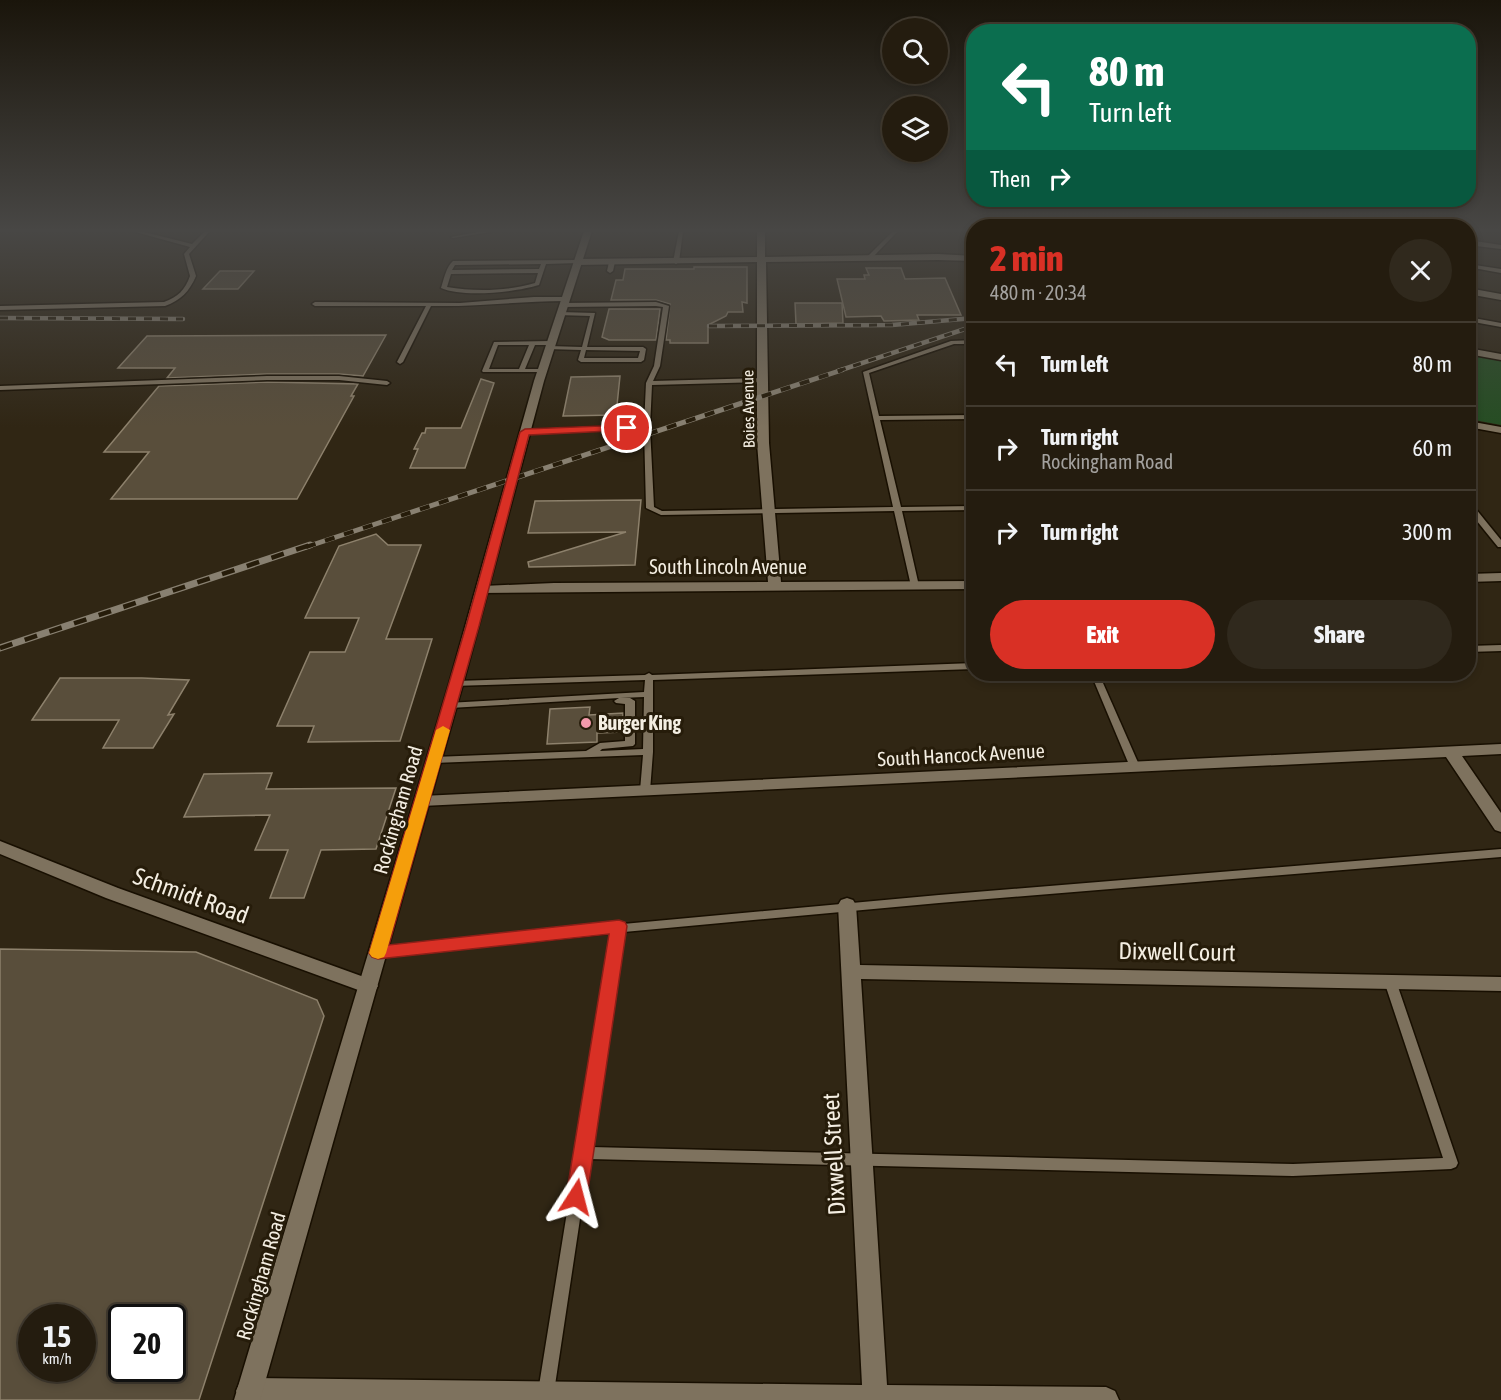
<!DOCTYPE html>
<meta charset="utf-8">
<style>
:root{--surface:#241c0f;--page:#30291d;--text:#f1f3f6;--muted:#a3a19e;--line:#413a2f;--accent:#d93025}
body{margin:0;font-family:"Asap Condensed",sans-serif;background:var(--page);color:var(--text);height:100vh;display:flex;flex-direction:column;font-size:22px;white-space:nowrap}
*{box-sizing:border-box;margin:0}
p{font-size:20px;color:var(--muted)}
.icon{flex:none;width:33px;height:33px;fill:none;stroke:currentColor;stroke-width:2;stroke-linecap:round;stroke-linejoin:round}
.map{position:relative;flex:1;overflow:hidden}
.drawer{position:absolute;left:966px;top:219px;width:510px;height:462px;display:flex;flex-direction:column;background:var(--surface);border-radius:24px;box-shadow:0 3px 9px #0003,0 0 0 2px var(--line)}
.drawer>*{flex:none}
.guide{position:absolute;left:966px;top:24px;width:510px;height:183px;border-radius:24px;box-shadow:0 3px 9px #0003,0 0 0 2px var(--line);background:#0b6e4f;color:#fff;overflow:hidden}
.tools{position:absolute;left:882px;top:18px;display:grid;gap:12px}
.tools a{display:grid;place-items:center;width:66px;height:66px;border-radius:50%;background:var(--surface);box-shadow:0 3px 9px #0003,0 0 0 2px var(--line);font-size:30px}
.speed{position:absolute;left:18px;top:1304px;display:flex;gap:12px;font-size:30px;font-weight:700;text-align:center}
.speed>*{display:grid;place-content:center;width:78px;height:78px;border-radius:50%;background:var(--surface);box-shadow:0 3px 9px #0003,0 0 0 2px var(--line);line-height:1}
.speed small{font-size:15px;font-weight:400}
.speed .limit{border:3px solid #111;border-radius:9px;background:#fff;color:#111}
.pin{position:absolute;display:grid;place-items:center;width:51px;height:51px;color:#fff;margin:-26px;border:3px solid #fff;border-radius:50%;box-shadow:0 2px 6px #0007}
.me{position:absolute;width:66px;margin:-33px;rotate:9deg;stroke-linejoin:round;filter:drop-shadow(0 0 4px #0008)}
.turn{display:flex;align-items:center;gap:21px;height:126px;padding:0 24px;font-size:27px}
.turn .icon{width:78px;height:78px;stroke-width:2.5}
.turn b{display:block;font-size:42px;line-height:51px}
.then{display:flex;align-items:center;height:57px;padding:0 24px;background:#0003;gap:12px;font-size:22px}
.round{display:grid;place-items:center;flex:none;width:63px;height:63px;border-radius:32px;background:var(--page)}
.overview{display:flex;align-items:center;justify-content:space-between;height:102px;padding:0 24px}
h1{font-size:36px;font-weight:800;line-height:45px;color:var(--accent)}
.button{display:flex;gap:12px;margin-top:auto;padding:12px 24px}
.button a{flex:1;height:69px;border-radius:36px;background:var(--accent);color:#fff;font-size:24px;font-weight:800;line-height:69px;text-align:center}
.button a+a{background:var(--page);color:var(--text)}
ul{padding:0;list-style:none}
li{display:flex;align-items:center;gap:18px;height:84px;padding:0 24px;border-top:2px solid var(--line)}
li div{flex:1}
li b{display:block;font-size:22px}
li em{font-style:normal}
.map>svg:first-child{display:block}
.green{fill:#264d23}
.building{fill:#594e3b;stroke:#8d816c;stroke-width:1.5;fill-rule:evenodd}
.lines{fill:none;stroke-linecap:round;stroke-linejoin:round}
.service-casing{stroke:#180f01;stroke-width:3}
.minor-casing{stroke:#180f01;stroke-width:3}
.tertiary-casing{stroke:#180f01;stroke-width:3}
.service{fill:#7e725e;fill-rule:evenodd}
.minor{fill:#7e725e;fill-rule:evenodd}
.tertiary{fill:#7e725e;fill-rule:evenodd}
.rail-far2-casing{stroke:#888071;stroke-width:4.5}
.rail-far1-casing{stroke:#888071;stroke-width:5}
.rail-casing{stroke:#888071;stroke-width:7}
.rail-far2{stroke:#261c0a;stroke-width:3;stroke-dasharray:8;stroke-linecap:butt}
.rail-far1{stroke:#261c0a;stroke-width:4;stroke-dasharray:10;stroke-linecap:butt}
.rail{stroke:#261c0a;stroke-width:4.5;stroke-dasharray:13;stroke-linecap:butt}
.route{fill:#d93025;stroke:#8d1f18;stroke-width:1.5}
.slow{fill:#f59e0b}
.poi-dot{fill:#f39aab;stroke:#261c0a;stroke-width:2}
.labels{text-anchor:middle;stroke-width:6;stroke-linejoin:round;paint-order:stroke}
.far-street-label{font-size:16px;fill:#f4eee2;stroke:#261c0a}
.street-label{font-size:20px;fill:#f4eee2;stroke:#261c0a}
.poi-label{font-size:20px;font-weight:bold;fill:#f4eee2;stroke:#261c0a;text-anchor:start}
.near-street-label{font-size:24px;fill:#f4eee2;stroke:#261c0a}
</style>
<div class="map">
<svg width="1501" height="1400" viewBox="0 0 1501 1400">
<rect width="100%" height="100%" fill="#302614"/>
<polygon class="green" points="1469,355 1501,361 1501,425 1469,419"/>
<g class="building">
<polygon points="694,267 747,267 747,303 742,302 743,312 728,312 726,316 708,325 708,343 670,343 670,340 666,340 670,304 656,300 611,300 616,280 623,280 625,269 694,269"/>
<polygon points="866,268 901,268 905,279 945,278 961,315 917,315 919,320 884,321 881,316 846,317 837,279 865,279 864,275 869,275"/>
<polygon points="220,271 254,271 238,289 203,289"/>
<polygon points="795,303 842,303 843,323 796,324"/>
<polygon points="609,309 660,309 656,340 609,340 602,337"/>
<polygon points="386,335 363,376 339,374 267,374 167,378 175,368 118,368 147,336"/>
<polygon points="620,376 616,415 563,416 571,377"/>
<polygon points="481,379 494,383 465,468 410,468 418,449 414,449 422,433 425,433 426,428 461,428"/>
<polygon points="267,382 358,384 351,396 354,396 297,499 111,499 149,452 104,452 159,386"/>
<polygon points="641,500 635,565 529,567 528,562 626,532 528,533 535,501"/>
<polygon points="376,534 388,545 421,545 386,639 432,639 400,741 308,742 314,726 277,726 310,652 345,652 359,618 305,618 339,546"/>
<polygon points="60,678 142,678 189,680 168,715 174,714 153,748 103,748 119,720 32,720"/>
<polygon points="590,707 589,715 623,713 623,732 597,733 597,742 547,744 550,709"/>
<polygon points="272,773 266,789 396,788 376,849 321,850 304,898 270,898 288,850 255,850 270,815 184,817 204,774"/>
<path d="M0,949L196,952L317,1000L324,1016L199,1400H0ZM32,1317H82V1368H32ZM122,1317H172V1368H122Z"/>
</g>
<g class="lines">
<defs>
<g id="service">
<path d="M132,231H140L192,244L205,231H210L189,254L196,276C189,292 181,300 165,306L0,310V306L164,302C178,297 185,290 190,276L184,254L190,247Z"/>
<polygon points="484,231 496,231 453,238 451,237"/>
<polygon points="679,231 683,231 679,262 676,264 673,262"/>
<polygon points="893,231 898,231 871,259 867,259 867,257"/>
<path d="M576,260L578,261V263L546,264L539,285C516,292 463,298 441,288C444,279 446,267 453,261ZM541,264L539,269L452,270L455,265ZM538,273L535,283C508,291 475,292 447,287L451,274Z"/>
<polygon points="612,260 615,262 613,271 610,273 607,271 609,262"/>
<polygon points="1468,264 1501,269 1501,273 1468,267"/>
<path d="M534,297H565L568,299L565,301C520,301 476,307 431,306L403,362L400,364L397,362L426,306H315L312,304L315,302L460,303Z"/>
<polygon points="656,302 669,306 660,366 653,381 763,378 766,380 763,382 652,385 650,427 654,507 662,511 893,507 863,372 951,341 974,340 974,344 954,344 869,373 879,416 974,415 974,419 880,420 901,507 974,506 974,510 902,511 919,586 918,588 915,588 911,586 894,511 661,515 646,508 644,429 523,433 522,432 525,430 644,425 646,383 654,366 663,307 656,306 563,307 560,305 563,303"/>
<path d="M560,312L595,313L587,347H643L646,349L644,360L641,362H581L578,360L581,350L547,349L546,348L549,346L582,347L590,316L558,315V313ZM586,350L640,351L638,358H584Z"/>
<polygon points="1468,317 1501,323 1501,327 1468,321"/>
<path d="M494,342L551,341L554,343L551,345H535L525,369H542L545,371L544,372H483L482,371ZM498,345H529L519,369H489Z"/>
<polygon points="267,376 339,376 387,381 390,383 387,385 339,380 267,380 0,390 0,386"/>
<polygon points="1468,503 1471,503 1501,540 1501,547 1498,547 1468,510"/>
<polygon points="1501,645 1501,651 1468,652 1468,646"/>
<path d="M974,663V669L653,680V752L650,791L645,794L640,791L643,755L434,763L429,760L434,757L586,751L600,743L625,741V704L616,703L614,701L619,698L450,708L447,707L445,705L447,703L644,692L645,680L453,686L452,684L456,681L645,675L649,673L652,675ZM644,697L643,749L600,751L602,749L633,746L635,744V701L630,698H620Z"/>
<polygon points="1091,674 1099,674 1140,767 1138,769 1132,769 1130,767"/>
<polygon points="1501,849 1501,857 939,903 624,932 591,1147 1293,1164 1443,1158 1384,981 1386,978 1390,977 1394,978 1396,981 1458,1163 1456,1167 1451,1169 1293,1176 589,1159 554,1392 551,1397 546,1400 541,1397 538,1392 612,933 378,957 374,956 372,953 374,950 378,949 614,925 619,922 623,924 939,895"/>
</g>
<g id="minor">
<polygon points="757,231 765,231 765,257 938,254 974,256 974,261 938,260 766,262 769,443 781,582 974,581 974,589 478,593 476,590 483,586 554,583 768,582 757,443 757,262 576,265 572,262 576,259 757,257"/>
<polygon points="1468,240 1501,245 1501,249 1468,245"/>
<polygon points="1468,288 1501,294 1501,300 1468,294"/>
<polygon points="974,339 974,347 968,342"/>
<polygon points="1468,348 1501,354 1501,360 1468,354"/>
<polygon points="1468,421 1501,427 1501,433 1468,427"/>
<polygon points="1501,573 1501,581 1468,582 1468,574"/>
<polygon points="1501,744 1501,754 1462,756 1501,813 1501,832 1495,830 1446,757 422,806 416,805 414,801 416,797 422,796"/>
<polygon points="0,841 118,888 375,981 378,986 375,991 368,993 361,991 106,898 0,854"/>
<polygon points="847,898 853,900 856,905 860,965 1501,977 1501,991 861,979 887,1385 1106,1387 1115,1391 1119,1400 240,1400 236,1391 240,1382 249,1378 862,1385 838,905 841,900"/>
</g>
<polygon id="tertiary" points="584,231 592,231 544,381 463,684 260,1400 234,1400 449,684 534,381"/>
</defs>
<use href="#service" class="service-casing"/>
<use href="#minor" class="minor-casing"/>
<use href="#tertiary" class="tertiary-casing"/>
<use href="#service" class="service"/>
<use href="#minor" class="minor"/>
<use href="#tertiary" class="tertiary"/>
<defs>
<g id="rail-far2">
<polyline points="0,318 183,319"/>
<polyline points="709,326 892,325 974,318"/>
<polyline points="838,371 974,326"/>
</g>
<polyline id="rail-far1" points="306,547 842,370"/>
<polyline id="rail" points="0,648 310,545"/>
</defs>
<use href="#rail-far2" class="rail-far2-casing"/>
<use href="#rail-far1" class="rail-far1-casing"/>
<use href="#rail" class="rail-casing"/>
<use href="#rail-far2" class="rail-far2"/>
<use href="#rail-far1" class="rail-far1"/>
<use href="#rail" class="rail"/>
</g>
<linearGradient id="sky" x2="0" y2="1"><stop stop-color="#1a150b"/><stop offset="0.54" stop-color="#484745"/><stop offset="1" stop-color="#484745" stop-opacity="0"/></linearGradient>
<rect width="1501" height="427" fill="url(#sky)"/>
<polygon class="route" points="627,425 632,428 630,430 529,435 479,626 389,945 619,920 625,922 627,926 587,1197 584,1203 576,1206 569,1203 566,1197 609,934 378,959 372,957 369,953 466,626 520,432 525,429"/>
<polygon class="slow" points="443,726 450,730 386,953 384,957 378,959 372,957 369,953 436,730"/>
<circle class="poi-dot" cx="586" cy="723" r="6"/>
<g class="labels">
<g class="far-street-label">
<text transform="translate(748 409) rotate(-91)" y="6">Boies Avenue</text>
</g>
<g class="street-label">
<text x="728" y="574">South Lincoln Avenue</text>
<text transform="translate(961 755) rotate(-3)" y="7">South Hancock Avenue</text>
<text transform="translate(398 810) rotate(-74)" y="7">Rockingham Road</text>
<text transform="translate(261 1276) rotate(-74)" y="7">Rockingham Road</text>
</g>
<g class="poi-label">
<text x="598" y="730">Burger King</text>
</g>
<g class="near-street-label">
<text transform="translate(191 896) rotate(20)" y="8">Schmidt Road</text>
<text transform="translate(1177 952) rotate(1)" y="8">Dixwell Court</text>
<text transform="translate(834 1154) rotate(-93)" y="8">Dixwell Street</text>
</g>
</g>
</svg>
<div class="tools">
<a><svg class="icon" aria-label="search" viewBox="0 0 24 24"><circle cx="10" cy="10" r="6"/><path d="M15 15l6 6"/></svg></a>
<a><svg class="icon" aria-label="layers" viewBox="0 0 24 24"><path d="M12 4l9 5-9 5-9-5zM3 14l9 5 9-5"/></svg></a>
</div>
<div class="speed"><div>15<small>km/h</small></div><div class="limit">20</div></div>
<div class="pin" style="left:627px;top:428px;background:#d93025"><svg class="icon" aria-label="arrive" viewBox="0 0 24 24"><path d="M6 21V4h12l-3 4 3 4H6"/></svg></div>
<svg class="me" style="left:576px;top:1197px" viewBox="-20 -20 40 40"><path d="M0-17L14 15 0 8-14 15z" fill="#d93025" stroke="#fff" stroke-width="4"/></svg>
<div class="guide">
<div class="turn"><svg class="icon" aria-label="left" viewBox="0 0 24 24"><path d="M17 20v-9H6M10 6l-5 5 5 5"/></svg><div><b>80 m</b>Turn left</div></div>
<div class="then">Then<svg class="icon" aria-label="right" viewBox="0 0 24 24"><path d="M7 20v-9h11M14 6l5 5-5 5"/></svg></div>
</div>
<section class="drawer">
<div class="overview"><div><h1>2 min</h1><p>480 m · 20:34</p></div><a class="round"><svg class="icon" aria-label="close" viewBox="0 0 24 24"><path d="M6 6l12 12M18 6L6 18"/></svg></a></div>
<ul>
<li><svg class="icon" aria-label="left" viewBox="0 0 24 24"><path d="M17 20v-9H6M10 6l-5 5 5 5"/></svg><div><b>Turn left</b></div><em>80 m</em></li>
<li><svg class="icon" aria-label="right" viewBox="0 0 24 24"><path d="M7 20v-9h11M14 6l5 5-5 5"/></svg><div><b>Turn right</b><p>Rockingham Road</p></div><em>60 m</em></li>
<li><svg class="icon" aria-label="right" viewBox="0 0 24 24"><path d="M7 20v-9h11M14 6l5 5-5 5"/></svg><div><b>Turn right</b></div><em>300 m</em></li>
</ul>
<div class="button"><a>Exit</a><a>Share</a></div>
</section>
</div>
